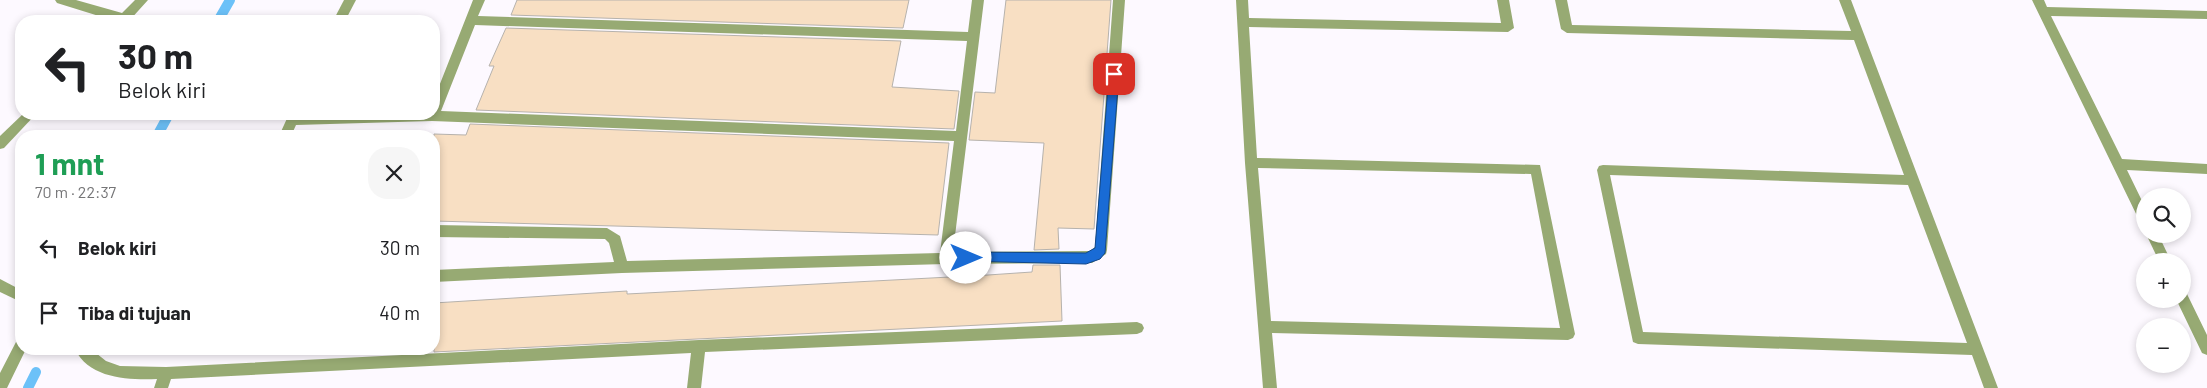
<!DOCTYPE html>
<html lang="id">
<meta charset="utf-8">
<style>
:root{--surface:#fff;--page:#f6f6f6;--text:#202124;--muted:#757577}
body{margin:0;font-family:Barlow,sans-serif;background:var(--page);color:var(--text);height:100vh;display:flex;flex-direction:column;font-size:19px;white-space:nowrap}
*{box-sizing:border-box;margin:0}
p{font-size:16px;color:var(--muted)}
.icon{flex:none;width:28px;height:28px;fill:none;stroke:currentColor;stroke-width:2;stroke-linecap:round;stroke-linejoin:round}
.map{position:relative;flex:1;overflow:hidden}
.details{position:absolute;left:15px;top:130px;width:425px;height:225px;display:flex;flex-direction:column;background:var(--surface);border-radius:20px;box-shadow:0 2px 8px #0003}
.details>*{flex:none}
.guide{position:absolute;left:15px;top:15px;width:425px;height:105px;border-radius:20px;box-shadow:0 2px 8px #0003;background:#fff;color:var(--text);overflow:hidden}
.fabs{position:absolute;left:2136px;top:188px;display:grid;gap:10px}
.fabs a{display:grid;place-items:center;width:55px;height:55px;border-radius:50%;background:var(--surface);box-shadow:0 2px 8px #0003;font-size:25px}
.pin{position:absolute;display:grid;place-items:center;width:42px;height:42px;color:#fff;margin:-21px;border-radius:10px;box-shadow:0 2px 8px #0006}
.me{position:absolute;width:55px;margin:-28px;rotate:90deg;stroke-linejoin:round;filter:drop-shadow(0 0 4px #0008)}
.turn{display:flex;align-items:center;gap:18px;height:105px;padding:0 20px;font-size:22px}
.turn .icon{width:65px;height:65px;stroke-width:2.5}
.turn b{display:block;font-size:35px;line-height:42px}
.round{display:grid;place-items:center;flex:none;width:52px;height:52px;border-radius:20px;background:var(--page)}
.headline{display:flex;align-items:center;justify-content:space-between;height:85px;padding:0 20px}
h1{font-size:30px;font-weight:700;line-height:38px;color:#1e9e55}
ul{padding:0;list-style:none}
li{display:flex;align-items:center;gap:15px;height:65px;padding:0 20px}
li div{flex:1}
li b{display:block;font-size:19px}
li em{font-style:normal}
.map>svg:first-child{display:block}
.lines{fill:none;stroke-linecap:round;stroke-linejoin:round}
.stream{stroke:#6cc1f8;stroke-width:10}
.building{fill:#f8dfc3;stroke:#b6b2ad}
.minor{fill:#97aa73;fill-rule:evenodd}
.route{fill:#196bd5;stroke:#10468a}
</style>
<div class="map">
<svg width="2207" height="388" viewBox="0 0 2207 388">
<rect width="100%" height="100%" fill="#fdf9ff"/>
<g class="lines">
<g class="stream">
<polyline points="218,21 230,0"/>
<polyline points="157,136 169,114"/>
<polyline points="28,388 36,372"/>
</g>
</g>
<g class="building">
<polygon points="517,0 909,0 903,28 511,15"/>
<polygon points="1006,0 1111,0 1094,229 1058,228 1059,249 1034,250 1044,143 969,140 975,92 995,93"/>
<polygon points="506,28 901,41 892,87 959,91 954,129 476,110 494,66 489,66"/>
<polygon points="470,124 949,143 938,235 434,221 434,134 466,135"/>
<polygon points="1033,265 1060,265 1062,321 434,352 434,303 627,291 627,294 988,275 1032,272"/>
</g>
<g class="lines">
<g class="minor">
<polygon points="55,0 76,0 122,13 135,0 148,0 129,21 115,21 57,3"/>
<polygon points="344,0 356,0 345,21 333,21"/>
<path d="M473,0H485L478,16L968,32L972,0H984L953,252L1090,251L1095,247L1113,0H1125L1107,250L1106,254L1092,263L946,264L622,273L434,282V270L614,262L609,243L605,239L434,237V225L607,228L620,236L627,261L940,253L954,141L432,121L296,125L291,136H279L289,114H434V99ZM475,25L967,41L956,131L441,111Z"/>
<path d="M1236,0H1248L1249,18L1501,23L1497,0H1509L1514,28L1508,32L1249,27L1257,158L1540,165L1575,334L1573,338L1568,340L1272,333L1277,388H1263L1245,163ZM1258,168L1531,174L1560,328L1271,321Z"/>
<path d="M1555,0H1567L1572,25L1851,31L1839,0H1851L1998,388H1984L1972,355L1638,344L1633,342L1597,170L1599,166L1603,165L1904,175L1854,40L1567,33L1561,29ZM1610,175L1908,185L1967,343L1643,332Z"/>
<polygon points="2032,0 2044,0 2047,7 2207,11 2207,19 2051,16 2122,159 2207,164 2207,174 2127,170 2145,207 2145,225 2141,224"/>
<polygon points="23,114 36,114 4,148 0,149 0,136"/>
<polygon points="2146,234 2158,234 2171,261 2159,261"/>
<polygon points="0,279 21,290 21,302 0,292"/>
<polygon points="2182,292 2187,294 2207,335 2207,355 2202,353 2176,299 2182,299"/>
<path d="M1137,322L1142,324L1144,328L1142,332L1137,334L705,352L701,388H687L691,353L171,379L168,388H154L157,379C129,380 89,379 75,349H91L106,361L120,366L166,367L699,340Z"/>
<polygon points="21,340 21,349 26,349 7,388 0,388 0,373 16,342"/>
</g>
</g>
<polygon class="route" points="1114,70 1119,74 1105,253 1100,259 1086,264 962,261 960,258 962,254 966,252 1086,253 1095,248 1109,74"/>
</svg>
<div class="fabs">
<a><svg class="icon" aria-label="search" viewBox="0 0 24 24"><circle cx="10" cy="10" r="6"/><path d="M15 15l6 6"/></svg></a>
<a>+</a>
<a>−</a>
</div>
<div class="pin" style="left:1114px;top:74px;background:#d93025"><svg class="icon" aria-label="arrive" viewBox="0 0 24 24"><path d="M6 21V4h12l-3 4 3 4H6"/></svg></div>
<svg class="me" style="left:966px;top:258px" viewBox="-20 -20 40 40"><circle r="19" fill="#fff"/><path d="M0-13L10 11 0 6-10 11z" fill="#196bd5"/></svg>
<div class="guide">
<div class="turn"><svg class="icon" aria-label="left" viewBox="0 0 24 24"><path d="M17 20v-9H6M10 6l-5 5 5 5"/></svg><div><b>30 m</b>Belok kiri</div></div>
</div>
<section class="details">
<div class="headline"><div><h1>1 mnt</h1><p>70 m · 22:37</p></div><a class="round"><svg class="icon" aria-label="close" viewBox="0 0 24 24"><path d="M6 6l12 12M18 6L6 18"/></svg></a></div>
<ul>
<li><svg class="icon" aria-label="left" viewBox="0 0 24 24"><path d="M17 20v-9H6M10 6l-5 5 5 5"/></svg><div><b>Belok kiri</b></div><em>30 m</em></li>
<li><svg class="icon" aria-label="arrive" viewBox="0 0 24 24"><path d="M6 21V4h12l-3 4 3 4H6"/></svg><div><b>Tiba di tujuan</b></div><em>40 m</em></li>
</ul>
</section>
</div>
